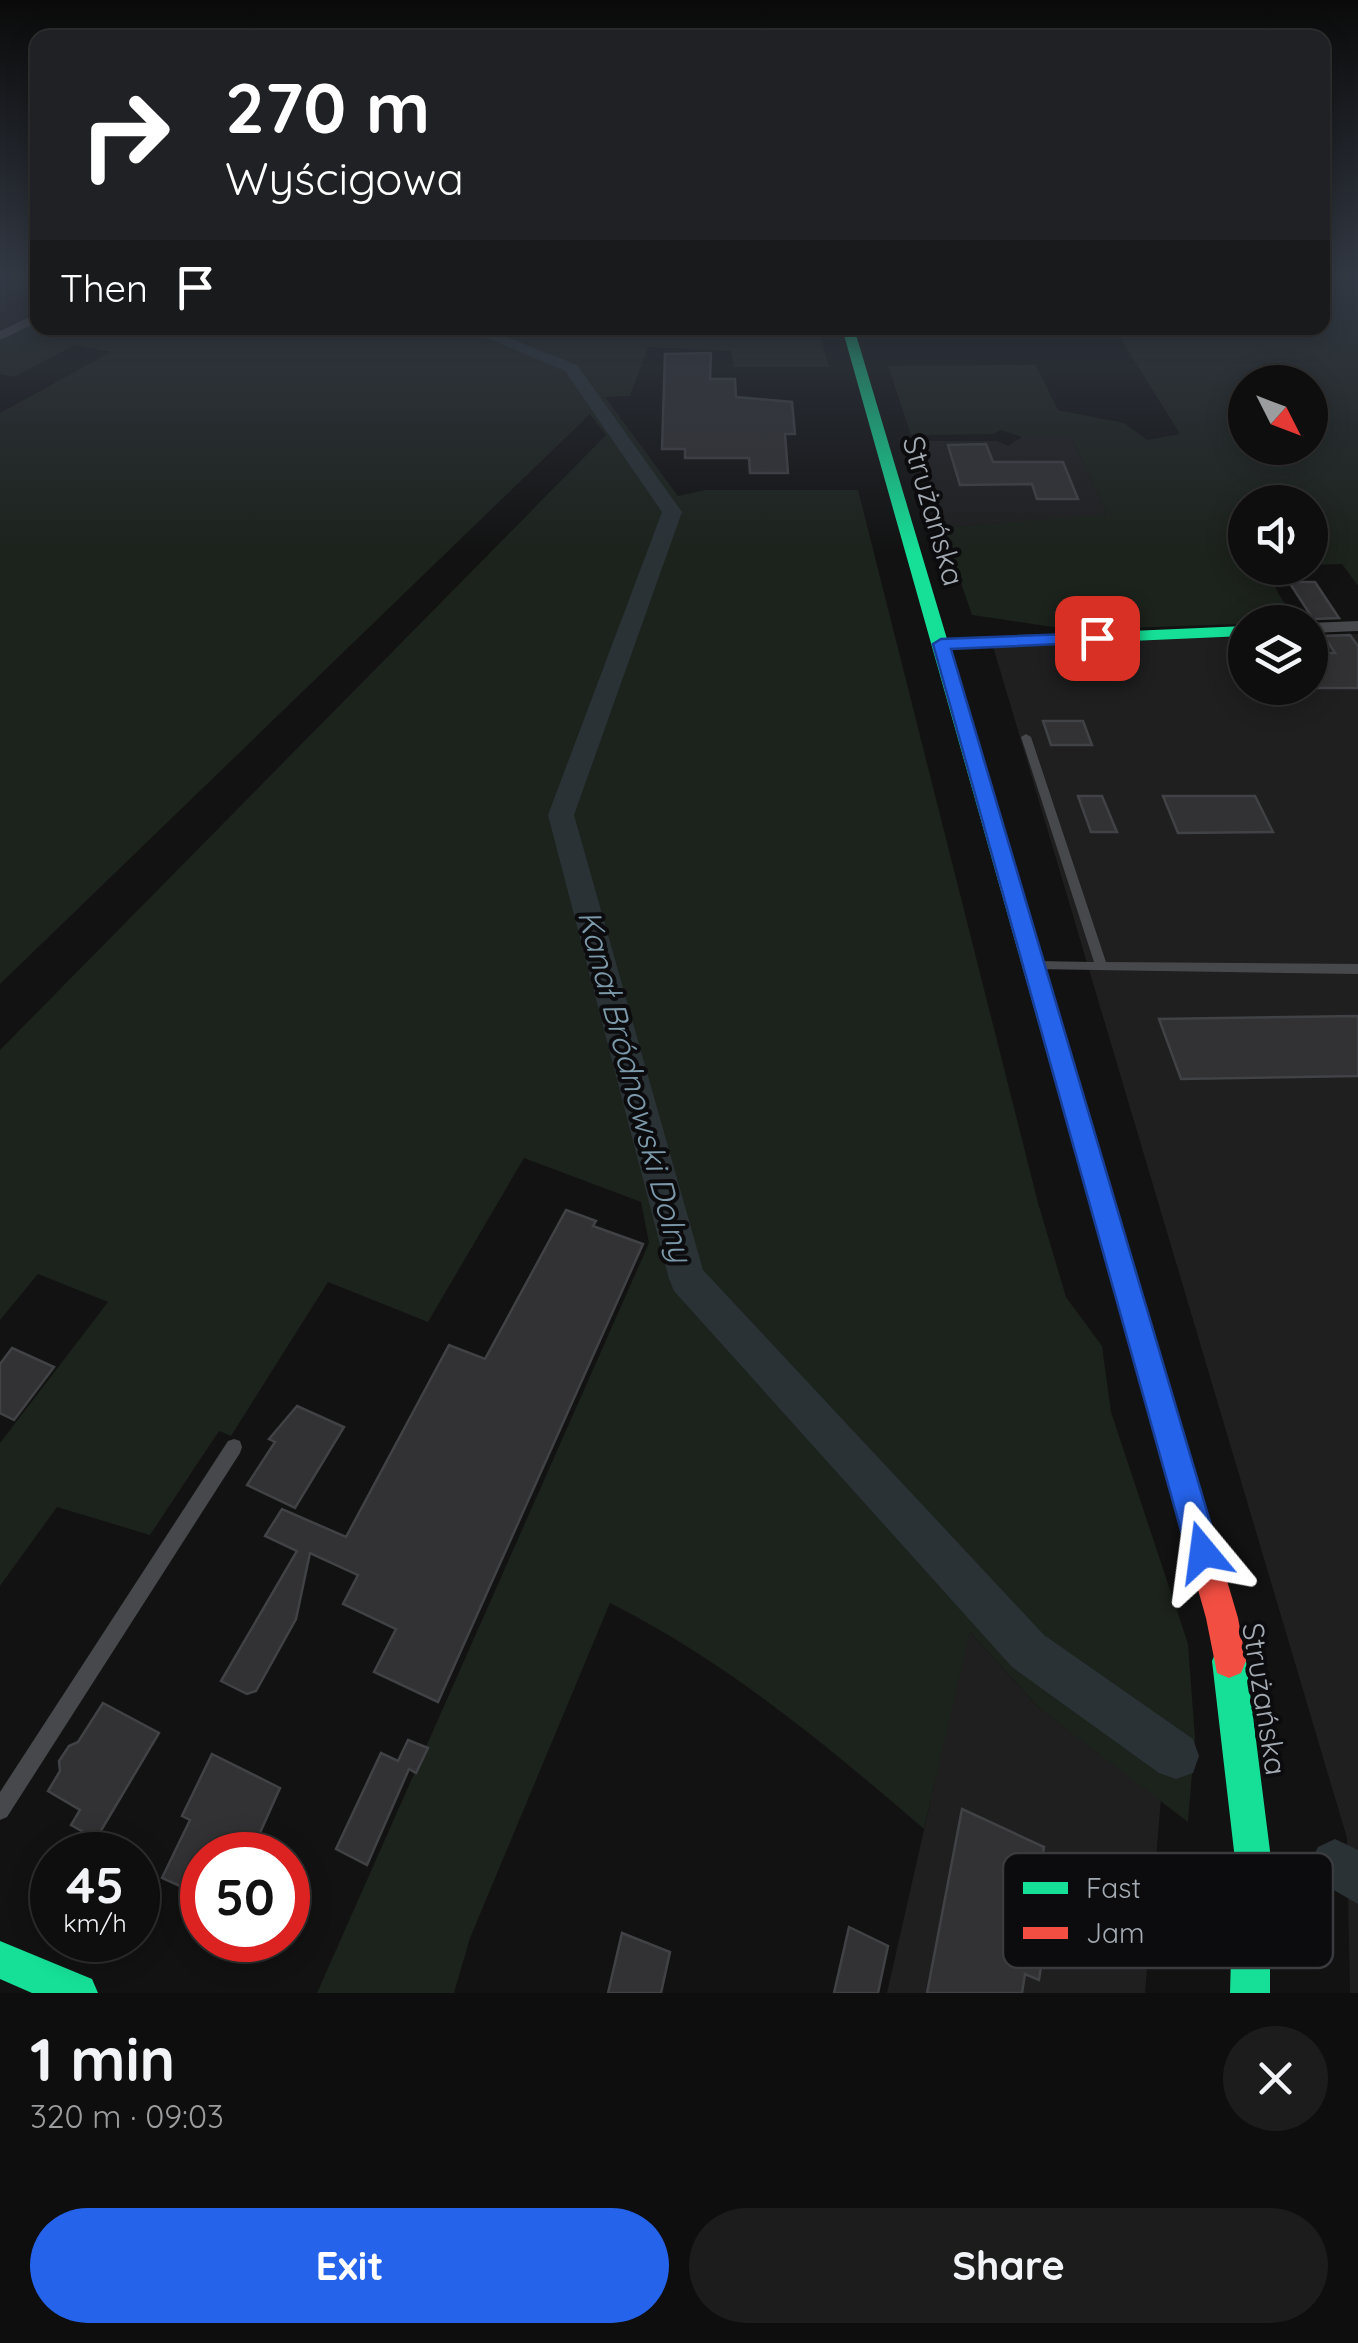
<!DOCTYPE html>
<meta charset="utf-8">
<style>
:root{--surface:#0e0e0e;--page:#1c1c1c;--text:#f1f3f6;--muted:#9b9c9e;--line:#2e2e2e;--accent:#2563eb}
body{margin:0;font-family:Quicksand,sans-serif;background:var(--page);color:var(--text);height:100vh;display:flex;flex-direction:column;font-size:38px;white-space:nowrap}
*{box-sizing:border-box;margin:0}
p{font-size:32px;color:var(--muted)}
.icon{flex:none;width:55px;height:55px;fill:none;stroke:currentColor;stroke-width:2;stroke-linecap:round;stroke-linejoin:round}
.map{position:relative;height:1993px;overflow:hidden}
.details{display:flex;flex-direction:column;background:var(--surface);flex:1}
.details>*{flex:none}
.guide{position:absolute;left:30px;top:30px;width:1300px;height:305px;border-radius:20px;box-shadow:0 5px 25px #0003,0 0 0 2px var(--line);background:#202124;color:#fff;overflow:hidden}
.needle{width:65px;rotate:132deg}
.fabs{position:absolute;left:1228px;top:365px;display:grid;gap:20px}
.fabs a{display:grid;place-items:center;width:100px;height:100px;border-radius:50%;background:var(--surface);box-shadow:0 5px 25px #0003,0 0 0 2px var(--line);font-size:50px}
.speed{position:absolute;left:30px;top:1832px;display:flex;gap:20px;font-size:50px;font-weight:700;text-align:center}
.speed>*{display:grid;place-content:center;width:130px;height:130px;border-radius:50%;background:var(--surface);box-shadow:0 5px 25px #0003,0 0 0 2px var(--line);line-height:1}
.speed small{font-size:25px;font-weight:400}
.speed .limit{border:15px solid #d22;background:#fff;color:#111}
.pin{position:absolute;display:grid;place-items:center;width:85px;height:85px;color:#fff;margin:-42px;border-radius:20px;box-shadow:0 5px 15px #0006}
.me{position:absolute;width:110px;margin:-55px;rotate:344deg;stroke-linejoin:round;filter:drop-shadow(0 0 8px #0008)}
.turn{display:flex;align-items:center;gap:35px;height:210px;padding:0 30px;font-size:45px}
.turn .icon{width:130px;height:130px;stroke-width:2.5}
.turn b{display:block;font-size:70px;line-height:85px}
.then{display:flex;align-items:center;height:95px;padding:0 30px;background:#0003;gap:20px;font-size:38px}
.round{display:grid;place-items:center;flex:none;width:105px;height:105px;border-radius:52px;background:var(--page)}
.head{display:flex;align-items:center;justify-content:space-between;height:170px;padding:0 30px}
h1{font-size:60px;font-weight:800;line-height:75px}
.action{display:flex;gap:20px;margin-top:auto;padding:20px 30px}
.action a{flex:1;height:115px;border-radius:60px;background:var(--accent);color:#fff;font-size:40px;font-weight:800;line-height:115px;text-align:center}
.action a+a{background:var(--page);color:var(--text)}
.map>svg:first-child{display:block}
.built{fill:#1f1f20}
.green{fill:#1c221c;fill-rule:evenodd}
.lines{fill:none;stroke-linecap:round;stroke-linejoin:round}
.canal{fill:#2a3236;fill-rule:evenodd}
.building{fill:#323234;stroke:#414245;stroke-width:2.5}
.lane{fill:#46484b;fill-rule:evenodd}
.street{fill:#46484b;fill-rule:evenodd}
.fast{fill:#16e098;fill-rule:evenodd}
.jam{fill:#f24e42;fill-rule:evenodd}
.route{fill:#2563eb;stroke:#184099;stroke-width:2.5}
.labels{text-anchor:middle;stroke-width:8;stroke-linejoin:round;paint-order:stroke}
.street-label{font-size:30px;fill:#a4aab2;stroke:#0c0c0e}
.water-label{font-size:32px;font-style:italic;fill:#7d9aab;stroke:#0c0c0e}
.key{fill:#0c0c0e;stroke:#3a3b3f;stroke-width:2.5}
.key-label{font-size:28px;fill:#a4aab2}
</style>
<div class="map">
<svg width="1358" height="1993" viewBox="0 0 1358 1993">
<rect width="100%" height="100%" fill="#121212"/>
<g class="built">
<polygon points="1022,437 1071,437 1108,515 942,528 913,441 997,441 1008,446"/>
<polygon points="1358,634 1358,1993 1350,1993 1347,1838 992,643 1245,637 1245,688 1310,688 1310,635"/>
<polygon points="969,1631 1039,1708 1161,1798 1145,1993 887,1993"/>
</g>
<g class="green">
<path d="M1323,275H1358V586L1342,564L1310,565V502H1245V568H1264L1295,622L1073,630L972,615L942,528L1107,514L1071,437H1022L1001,430L993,434L911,435L888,366L1036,365L1058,410L1124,423L1147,440L1180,434L1114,328H1322ZM1245,382H1310V448H1245Z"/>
<path d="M37,320L38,328H818L829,367H734L731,351L648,347L630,396L605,397L678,496L705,490H858L1038,1203L1066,1297L1102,1346L1111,1412L1188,1644L1195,1738L1188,1822L1039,1708L970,1632L924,1829C825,1744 727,1662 610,1603L470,1938L454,1993H317L649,1243L641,1202L524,1158L428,1322L328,1282L231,1436L219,1431L150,1535L57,1507L0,1586V1443L108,1302L38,1274L0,1320V1050L606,435L590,414L0,984V413L111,352L75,345L14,377L0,374V339Z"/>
</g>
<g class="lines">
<g class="canal">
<polygon points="464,328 484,328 577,365 682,512 574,815 703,1270 1044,1635 1193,1739 1199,1756 1193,1773 1176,1779 1159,1773 1012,1667 674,1291 669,1279 548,815 662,512 565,371"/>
<polygon points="1335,1839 1358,1850 1358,1904 1318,1881 1310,1864 1318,1847"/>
</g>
</g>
<g class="building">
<polygon points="711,353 710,379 735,379 736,397 792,402 795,434 785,434 788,473 750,473 749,458 685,458 685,449 662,449 665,354"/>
<polygon points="986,444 993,462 1063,462 1078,499 1037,499 1032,484 960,485 948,445"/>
<polygon points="1289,582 1315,582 1339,618 1313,619"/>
<polygon points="1350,635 1358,646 1358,688 1310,688 1310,653 1335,653 1324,636"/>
<polygon points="1043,721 1083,721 1092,745 1051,745"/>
<polygon points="1078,796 1102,796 1117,832 1091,832"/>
<polygon points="1163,796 1255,796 1273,832 1178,833"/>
<polygon points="1358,1016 1358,1076 1181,1079 1159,1019"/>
<polygon points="566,1210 596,1221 593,1226 643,1244 438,1702 374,1672 396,1629 343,1604 358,1575 310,1553 296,1619 256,1691 247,1694 221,1681 297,1551 265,1536 282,1509 346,1537 449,1345 485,1359"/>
<polygon points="12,1348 54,1367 14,1420 0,1413 0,1364"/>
<polygon points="297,1406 344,1427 295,1508 247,1485 275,1442 269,1439"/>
<polygon points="103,1703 159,1733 96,1839 71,1825 80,1810 48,1791 60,1771 59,1761 69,1746 78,1742"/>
<polygon points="408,1740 428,1748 416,1773 409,1769 367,1865 336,1849 381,1753 398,1761"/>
<polygon points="212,1754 280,1788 250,1855 202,1855 202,1896 162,1878 190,1820 182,1816"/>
<polygon points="962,1809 1044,1847 1031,1930 1045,1937 1039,1980 1025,1974 1022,1993 927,1993"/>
<polygon points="849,1927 888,1946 878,1993 834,1993"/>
<polygon points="622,1933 670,1952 661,1993 608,1993"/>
</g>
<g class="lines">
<g class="lane">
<polygon points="1026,734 1031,737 1106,962 1358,964 1358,974 1032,969 1030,966 1032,963 1036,961 1094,962 1021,737"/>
<polygon points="234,1439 240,1441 242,1447 240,1453 7,1817 0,1820 0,1792 228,1441"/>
</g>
<g class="street">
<polygon points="38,313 38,322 0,340 0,331"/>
<polygon points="1358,621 1358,631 1310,633 1310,623"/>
</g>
<g class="fast">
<polygon points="842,328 854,328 947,639 1245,626 1245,636 949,649 1149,1316 1145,1325 1135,1329 1125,1325 1121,1316"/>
<polygon points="1229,1644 1241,1649 1246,1661 1270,1851 1270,1993 1230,1993 1234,1851 1212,1661 1217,1649"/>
<polygon points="0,1941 92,1979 98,1993 32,1993 0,1979"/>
</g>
<polygon class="jam" points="1135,1303 1145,1307 1149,1316 1238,1618 1246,1661 1241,1673 1229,1678 1217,1673 1206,1618 1121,1316 1125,1307"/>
</g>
<linearGradient id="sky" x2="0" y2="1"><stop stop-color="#0a0a0a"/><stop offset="0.5" stop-color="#333944"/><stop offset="1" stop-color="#333944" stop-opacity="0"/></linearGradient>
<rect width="1358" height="554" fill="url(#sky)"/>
<polygon class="route" points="1097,633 1103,635 1103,642 951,649 1219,1552 1214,1563 1203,1568 1191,1563 1187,1552 933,644 941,639"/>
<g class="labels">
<g class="street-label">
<text transform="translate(933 511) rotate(74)" y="10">Strużańska</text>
<text transform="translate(1264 1699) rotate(81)" y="10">Strużańska</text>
</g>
<g class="water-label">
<text transform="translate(635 1086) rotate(75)" y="11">Kanał Bródnowski Dolny</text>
</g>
</g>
<rect x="1003" y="1853" width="330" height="115" rx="15" class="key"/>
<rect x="1023" y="1882" width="45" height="12" fill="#16e098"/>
<rect x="1023" y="1927" width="45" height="12" fill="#f24e42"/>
<g class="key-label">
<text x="1086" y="1898">Fast</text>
<text x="1086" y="1943">Jam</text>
</g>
</svg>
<div class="fabs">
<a><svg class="needle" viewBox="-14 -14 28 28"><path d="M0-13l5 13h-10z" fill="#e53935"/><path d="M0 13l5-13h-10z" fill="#9b9c9e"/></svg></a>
<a><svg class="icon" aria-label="sound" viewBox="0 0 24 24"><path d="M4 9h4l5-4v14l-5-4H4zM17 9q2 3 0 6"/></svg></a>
<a><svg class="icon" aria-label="layers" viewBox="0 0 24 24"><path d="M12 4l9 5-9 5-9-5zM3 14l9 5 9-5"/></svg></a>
</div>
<div class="speed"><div>45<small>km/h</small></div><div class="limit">50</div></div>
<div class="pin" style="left:1097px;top:638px;background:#d93025"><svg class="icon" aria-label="arrive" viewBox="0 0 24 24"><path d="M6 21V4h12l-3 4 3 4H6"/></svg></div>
<svg class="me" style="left:1203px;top:1552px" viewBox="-20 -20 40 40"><path d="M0-17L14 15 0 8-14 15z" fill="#2563eb" stroke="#fff" stroke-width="4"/></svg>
<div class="guide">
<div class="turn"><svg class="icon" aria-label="right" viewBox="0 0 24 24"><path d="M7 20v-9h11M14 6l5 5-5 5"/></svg><div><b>270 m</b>Wyścigowa</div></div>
<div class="then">Then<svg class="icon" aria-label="arrive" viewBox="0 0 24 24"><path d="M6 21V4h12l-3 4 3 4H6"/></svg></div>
</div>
</div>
<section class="details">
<div class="head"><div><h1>1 min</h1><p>320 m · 09:03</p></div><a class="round"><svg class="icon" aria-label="close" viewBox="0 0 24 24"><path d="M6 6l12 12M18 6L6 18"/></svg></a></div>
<div class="action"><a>Exit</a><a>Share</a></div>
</section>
